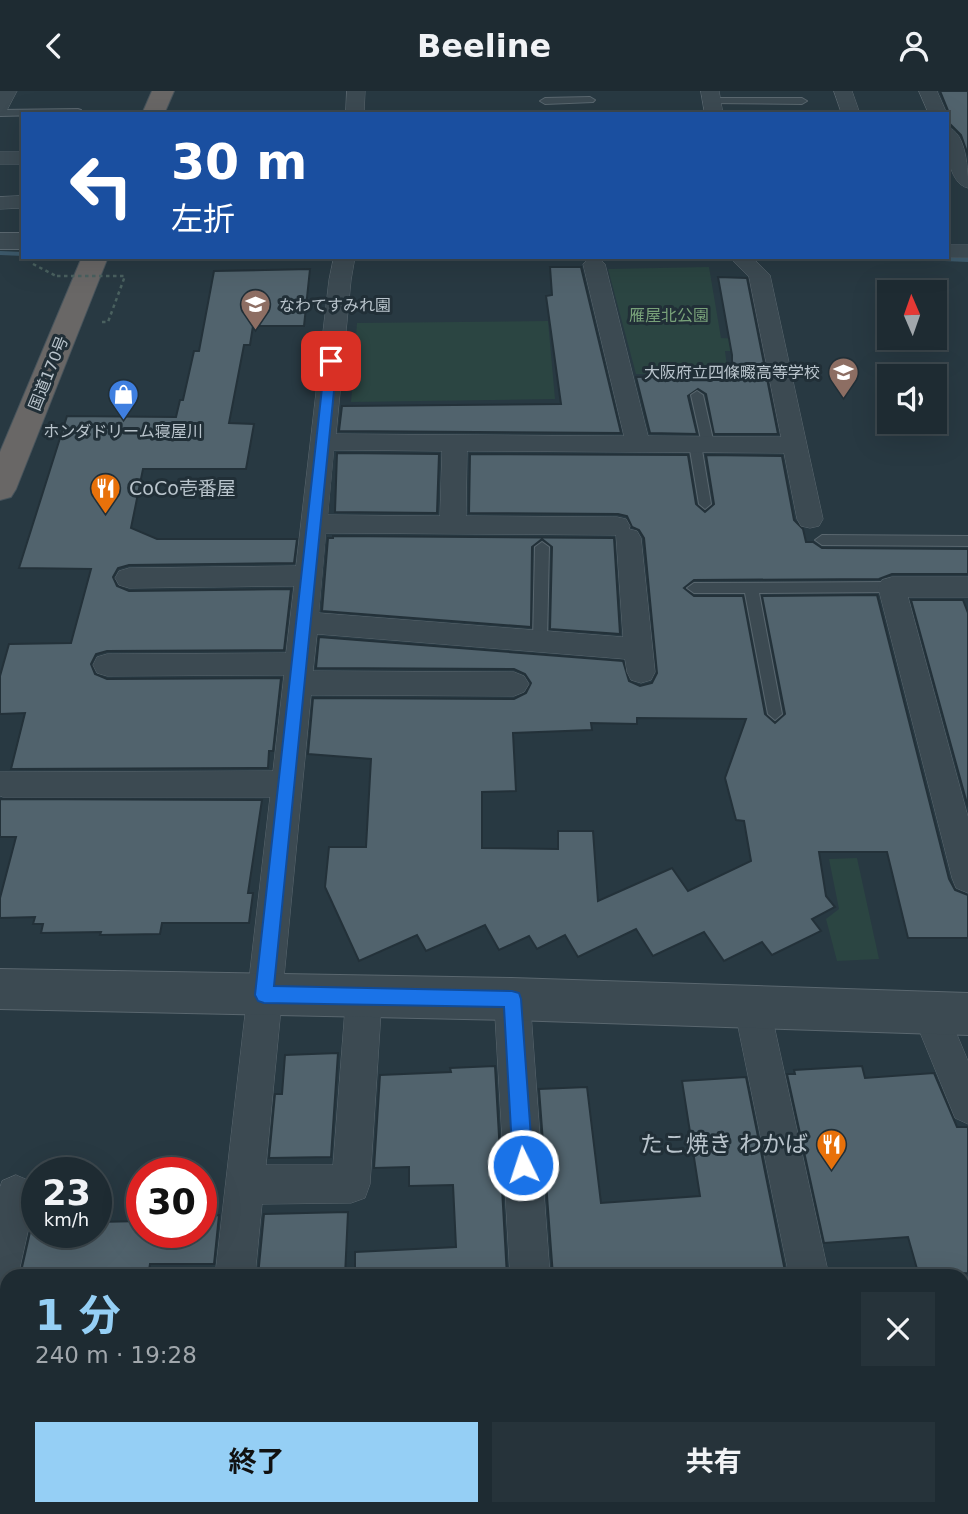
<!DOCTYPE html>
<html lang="ja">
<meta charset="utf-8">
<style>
:root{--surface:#1e2b32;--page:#26333a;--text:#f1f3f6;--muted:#a1a7ac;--line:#3c474d;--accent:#95cff5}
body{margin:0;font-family:"DejaVu Sans","Noto Sans JP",sans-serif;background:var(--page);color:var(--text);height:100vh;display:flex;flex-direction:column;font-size:26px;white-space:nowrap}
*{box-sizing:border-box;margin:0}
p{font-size:23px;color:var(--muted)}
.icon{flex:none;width:38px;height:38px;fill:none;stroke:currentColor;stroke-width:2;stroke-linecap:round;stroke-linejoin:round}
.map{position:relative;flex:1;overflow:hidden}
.side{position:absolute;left:0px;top:1178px;width:970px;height:247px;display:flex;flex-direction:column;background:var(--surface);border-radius:21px 21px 0 0;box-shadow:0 7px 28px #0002,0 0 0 2px var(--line)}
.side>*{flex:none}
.banner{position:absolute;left:21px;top:21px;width:928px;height:147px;border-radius:0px;box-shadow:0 7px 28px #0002,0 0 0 2px var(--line);background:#1a4fa0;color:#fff;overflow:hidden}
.needle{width:46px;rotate:358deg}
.fabs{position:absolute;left:877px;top:189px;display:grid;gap:14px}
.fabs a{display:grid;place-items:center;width:70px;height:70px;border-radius:0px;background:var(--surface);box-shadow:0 7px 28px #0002,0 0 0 2px var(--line);font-size:35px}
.speed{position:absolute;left:21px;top:1066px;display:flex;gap:14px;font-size:35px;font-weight:700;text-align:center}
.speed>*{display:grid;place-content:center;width:91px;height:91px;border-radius:50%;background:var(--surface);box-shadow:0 7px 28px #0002,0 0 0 2px var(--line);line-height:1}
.speed small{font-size:18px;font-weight:400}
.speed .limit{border:10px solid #d22;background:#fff;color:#111}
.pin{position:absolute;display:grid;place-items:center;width:60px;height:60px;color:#fff;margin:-30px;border-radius:14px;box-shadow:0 4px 10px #0006}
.me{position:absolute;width:77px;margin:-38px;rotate:356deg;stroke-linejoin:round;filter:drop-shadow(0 0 5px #0008)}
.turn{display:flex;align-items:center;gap:24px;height:147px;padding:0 35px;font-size:32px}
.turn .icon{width:91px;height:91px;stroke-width:2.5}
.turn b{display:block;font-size:49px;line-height:60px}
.round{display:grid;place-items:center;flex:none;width:74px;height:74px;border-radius:0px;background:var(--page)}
.summary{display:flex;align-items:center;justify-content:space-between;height:119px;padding:0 35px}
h1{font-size:42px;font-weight:700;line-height:52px;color:var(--accent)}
.cta{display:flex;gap:14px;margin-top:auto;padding:14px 35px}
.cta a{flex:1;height:80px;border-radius:0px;background:var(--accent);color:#111;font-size:28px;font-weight:700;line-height:80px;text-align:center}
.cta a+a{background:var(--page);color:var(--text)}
header{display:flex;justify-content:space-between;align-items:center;height:91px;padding:0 35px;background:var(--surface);font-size:32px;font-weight:700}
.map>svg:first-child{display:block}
.green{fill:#2b4542}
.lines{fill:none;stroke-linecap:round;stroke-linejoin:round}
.stream{fill:#3c5869;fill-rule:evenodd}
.building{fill:#51636d;stroke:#233139;stroke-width:2;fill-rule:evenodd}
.service-casing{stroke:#5a676f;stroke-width:2}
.minor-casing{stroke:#5a676f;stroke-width:1}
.tertiary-casing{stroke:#5a676f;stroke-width:2}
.trunk-casing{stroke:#47545c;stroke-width:2}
.path{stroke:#4a615f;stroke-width:2.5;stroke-dasharray:3.5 3.5;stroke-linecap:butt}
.service{fill:#3c4a52;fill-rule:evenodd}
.minor{fill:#3c4a52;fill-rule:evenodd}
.tertiary{fill:#3c4a52;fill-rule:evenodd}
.trunk{fill:#696766;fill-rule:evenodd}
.path-bridge{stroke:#4a615f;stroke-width:2.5;stroke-dasharray:3.5 3.5;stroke-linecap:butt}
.route{fill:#1a73e8;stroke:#114b97;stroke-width:2}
.labels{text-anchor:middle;stroke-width:6;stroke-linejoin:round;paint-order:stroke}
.far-poi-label{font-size:16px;fill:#b9c4cc;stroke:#212f37;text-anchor:start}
.far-park-label{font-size:16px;fill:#78a179;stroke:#212f37}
.far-street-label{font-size:16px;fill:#b9c4cc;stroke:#212f37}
.poi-label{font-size:19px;fill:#b9c4cc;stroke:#212f37;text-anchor:start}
.near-poi-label{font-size:23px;fill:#b9c4cc;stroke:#212f37;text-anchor:end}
</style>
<header><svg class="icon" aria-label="back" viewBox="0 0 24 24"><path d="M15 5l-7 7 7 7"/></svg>Beeline<svg class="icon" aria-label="person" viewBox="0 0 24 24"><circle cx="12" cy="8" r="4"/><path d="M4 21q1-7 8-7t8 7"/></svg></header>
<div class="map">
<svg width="968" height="1423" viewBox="0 0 968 1423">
<rect width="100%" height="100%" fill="#283942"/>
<g class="green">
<polygon points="709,176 721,247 758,249 762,260 725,260 728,283 636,283 608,178"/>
<polygon points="548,230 555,308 351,311 357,232"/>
<polygon points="857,767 879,868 837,870 826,828 839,818 829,768"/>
</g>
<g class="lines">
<g class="stream">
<polygon points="0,160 23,161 23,165 0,164"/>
<polygon points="48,166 58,166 60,168 56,170"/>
<polygon points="132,166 470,166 467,168 135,169"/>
<polygon points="893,166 968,167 968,171 896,168"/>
</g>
</g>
<g class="building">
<polygon points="940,0 968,0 968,64 961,44 947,30 949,22"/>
<polygon points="550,176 581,176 621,342 339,340 342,315 561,313 546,205 552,204"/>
<polygon points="310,178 304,235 253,235 250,254 244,254 229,332 254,333 246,378 143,378 131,437 157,448 297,448 294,472 129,474 118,477 113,486 117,495 129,500 291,498 284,559 107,560 96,563 91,573 95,583 107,588 281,587 273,660 269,660 268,677 11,678 25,622 0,623 0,585 9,553 71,552 91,478 19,477 67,325 176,326 180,309 183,309 194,260 199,260 214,180"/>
<polygon points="718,186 747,187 778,343 714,343 706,303 698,298 688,305 697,343 650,342 636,286 732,284 732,264"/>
<polygon points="337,362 439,363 437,422 335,421"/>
<path d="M470,363L688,364L696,413L705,421L714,413L706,364L782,365L794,429L803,438L806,451H813L822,457L968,458V483H892L879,488L694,489L684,497L694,505H743L765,623L775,632L785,623L762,505L877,504L949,788L955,799L968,804V847H908L887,761H819L826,805L835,816L812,828L821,840L772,864L762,851L724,870L704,841L653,865L636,838L578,866L565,844L537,858L529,845L499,859L485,834L426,860L417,844L359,870L325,796L329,756H366L371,668L308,663L313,607L514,608L526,602L531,592L525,583L514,578L316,577L319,546L623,570L629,590L640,595L652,592L657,582L644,447L639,439L632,436L627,425L618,423L469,422ZM637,627L746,628L725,687L736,729L744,730L751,770L688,800L672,777L598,810L593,740H558V758L482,757V701L516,700L513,642L592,639L591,632L637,633Z"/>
<polygon points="333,445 614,447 620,543 550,538 552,456 542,448 532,456 531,536 322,520 328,447 333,447"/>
<polygon points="911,509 963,509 968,522 968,716"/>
<polygon points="0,708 262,709 248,802 253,802 249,832 162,832 160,843 100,844 101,841 41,842 43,833 33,833 35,826 0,827 0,807 16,746 0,746"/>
<polygon points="338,962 331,1066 269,1067 275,1003 282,1003 285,964"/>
<polygon points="495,975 507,1185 355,1185 355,1161 456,1156 453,1094 409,1095 409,1076 374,1077 380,984 451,981 450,977"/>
<polygon points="862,975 865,987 934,982 957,1036 968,1036 968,1182 919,1185 908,1146 824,1152 787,983 795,983 794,979"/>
<polygon points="746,986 786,1185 553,1185 539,998 587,996 601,1112 700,1105 682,990"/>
<polygon points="348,1121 345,1185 258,1185 264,1123"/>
<polygon points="219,1124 214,1173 150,1173 148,1185 20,1185 30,1141 96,1141 96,1131 142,1130 142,1141 201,1141 201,1125"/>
</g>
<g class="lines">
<defs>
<g id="service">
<polygon points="590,6 595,9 593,11 545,13 540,10 545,7"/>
<polygon points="709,7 802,7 807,10 802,13 712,12 707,9"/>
<polygon points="78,18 81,19 81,23 0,25 0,19"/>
<polygon points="697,300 703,304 714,353 708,357 702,353 691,304"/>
<polygon points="695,349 701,353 711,413 705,418 699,413 689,353"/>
<polygon points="822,444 968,445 968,455 822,454 815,449"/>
<polygon points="542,451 549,456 547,550 540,555 533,550 535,456"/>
<polygon points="892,491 899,496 892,501 759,502 782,623 775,629 768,623 745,502 694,502 687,497 694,492"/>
</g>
<g id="minor">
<polygon points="0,0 17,0 6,21 0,22"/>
<polygon points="347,0 365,0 364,23 346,23"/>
<polygon points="701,0 719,0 723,23 705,23"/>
<polygon points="834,0 852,0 860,23 842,23"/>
<polygon points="919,0 937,0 947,23 947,24 929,23"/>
<path d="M947,36C967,41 968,80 968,97C947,92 946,54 947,36Z"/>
<rect x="0" y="61" width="23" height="12"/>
<polygon points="23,105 23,117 0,118 0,106"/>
<rect x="947" y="154" width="21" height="12"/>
<path d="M334,166H355L351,189L336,343L624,345L583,173L587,169H601L605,173L648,345L781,346L749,186L729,166H752L770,184L823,428L819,435L810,437L801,435L797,428L784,362L467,360L466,425L617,426L626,428L630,435L629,438L637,440L641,447L655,581L651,589L641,592L631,589L627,581L625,568L317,543L313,580L514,581L524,585L529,593L524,601L514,605L311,604L266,1074H333L346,905L352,893L364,888L376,893L382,905L370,1093L365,1107L351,1112L262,1113L255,1185H215L270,706H3L0,705V681L273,680L284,584L107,585L97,582L93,574L97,566L107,563L286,562L294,495L129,497L119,494L115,487L119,480L129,477L296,475L329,189ZM334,359L442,360L440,425L328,424ZM326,442L616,444L623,546L319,522Z"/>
<polygon points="892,486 968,486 968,506 908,506 968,726 968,802 956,797 952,787 878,496 882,489"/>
<polygon points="512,891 524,896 530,908 550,1185 510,1185 494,908 500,896"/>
<polygon points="752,899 765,904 770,916 829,1185 789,1185 734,916 739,904"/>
<polygon points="930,905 943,910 968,970 968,1033 955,1027 912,922 917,910"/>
<polygon points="16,1084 30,1090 36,1104 20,1176 17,1185 7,1185 7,1193 0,1196 0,1096 2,1090"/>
<rect x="962" y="1191" width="6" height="42"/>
<rect x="0" y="1203" width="7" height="42"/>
<polygon points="187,1418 232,1418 233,1423 187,1423"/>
<polygon points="419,1418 464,1418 465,1423 419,1423"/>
<polygon points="835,1418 880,1418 882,1423 836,1423"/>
</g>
<g id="tertiary">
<rect x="0" y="142" width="23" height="16"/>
<polygon points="0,878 512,887 968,902 968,944 512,929 0,918"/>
</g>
<g id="trunk">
<polygon points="152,0 174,0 164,23 142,23"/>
<polygon points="82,166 108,166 16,398 11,406 0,409 0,361"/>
</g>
</defs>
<use href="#service" class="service-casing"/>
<use href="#minor" class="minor-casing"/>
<use href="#tertiary" class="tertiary-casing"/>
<use href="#trunk" class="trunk-casing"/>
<g class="path">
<polyline points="33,173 56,185"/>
<polyline points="102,231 108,231 125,185"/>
</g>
<use href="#service" class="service"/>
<use href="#minor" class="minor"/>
<use href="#tertiary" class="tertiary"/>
<use href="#trunk" class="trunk"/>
<polyline class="path-bridge" points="57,185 125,185"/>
</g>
<polygon class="route" points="331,267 337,270 274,895 512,900 519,902 521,908 533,1074 530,1081 523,1084 516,1081 513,1074 504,916 264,912 258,910 255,904 325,270"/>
<defs>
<symbol id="school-pin" viewBox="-11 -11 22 30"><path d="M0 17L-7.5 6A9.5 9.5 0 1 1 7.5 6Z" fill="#8d6e63" stroke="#212f37"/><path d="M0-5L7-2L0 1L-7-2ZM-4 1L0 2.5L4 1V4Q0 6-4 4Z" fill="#fff"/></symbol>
<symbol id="shop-pin" viewBox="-11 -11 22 30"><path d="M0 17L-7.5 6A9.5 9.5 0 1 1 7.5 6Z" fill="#3f7fe0" stroke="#212f37"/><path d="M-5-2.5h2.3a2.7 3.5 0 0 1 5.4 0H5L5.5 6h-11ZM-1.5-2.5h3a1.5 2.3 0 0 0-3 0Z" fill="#fff"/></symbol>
<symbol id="restaurant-pin" viewBox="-11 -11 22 30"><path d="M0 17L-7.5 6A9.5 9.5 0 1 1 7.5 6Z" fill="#e8710a" stroke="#212f37"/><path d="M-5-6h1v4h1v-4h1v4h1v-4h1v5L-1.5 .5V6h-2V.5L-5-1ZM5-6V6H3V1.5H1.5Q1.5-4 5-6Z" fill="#fff"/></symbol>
</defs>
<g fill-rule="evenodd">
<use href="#school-pin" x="238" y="196" width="35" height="47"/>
<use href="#school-pin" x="826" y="264" width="35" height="47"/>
<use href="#shop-pin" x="106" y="286" width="35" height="47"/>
<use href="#restaurant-pin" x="88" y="380" width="35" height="47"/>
<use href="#restaurant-pin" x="814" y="1036" width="35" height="47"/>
</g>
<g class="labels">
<g class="far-poi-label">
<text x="279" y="220">なわてすみれ園</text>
<text x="820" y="287" text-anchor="end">大阪府立四條畷高等学校</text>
<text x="123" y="346" text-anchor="middle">ホンダドリーム寝屋川</text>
</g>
<g class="far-park-label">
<text x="669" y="230">雁屋北公園</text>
</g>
<g class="far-street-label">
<text transform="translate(48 282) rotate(-68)" y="6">国道170号</text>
</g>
<g class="poi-label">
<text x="129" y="404">CoCo壱番屋</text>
</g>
<g class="near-poi-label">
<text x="808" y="1061">たこ焼き わかば</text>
</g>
</g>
</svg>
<div class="fabs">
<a><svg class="needle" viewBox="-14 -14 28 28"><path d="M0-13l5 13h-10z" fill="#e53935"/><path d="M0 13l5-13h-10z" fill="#a1a7ac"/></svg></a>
<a><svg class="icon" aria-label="sound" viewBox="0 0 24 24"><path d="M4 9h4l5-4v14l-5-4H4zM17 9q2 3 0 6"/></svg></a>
</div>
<div class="speed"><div>23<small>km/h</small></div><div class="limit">30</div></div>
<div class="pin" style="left:331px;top:270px;background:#d93025"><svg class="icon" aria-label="arrive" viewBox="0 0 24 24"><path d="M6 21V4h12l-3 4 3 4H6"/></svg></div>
<svg class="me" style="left:523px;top:1074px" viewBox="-20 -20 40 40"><circle r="17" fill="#1a73e8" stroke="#fff" stroke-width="3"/><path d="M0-11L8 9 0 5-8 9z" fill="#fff"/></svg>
<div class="banner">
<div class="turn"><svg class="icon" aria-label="left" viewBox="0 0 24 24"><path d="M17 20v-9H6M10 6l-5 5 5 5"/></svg><div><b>30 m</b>左折</div></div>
</div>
<section class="side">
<div class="summary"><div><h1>1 分</h1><p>240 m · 19:28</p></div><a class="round"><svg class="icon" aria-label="close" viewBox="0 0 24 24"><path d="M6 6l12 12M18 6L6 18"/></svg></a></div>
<div class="cta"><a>終了</a><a>共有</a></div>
</section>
</div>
